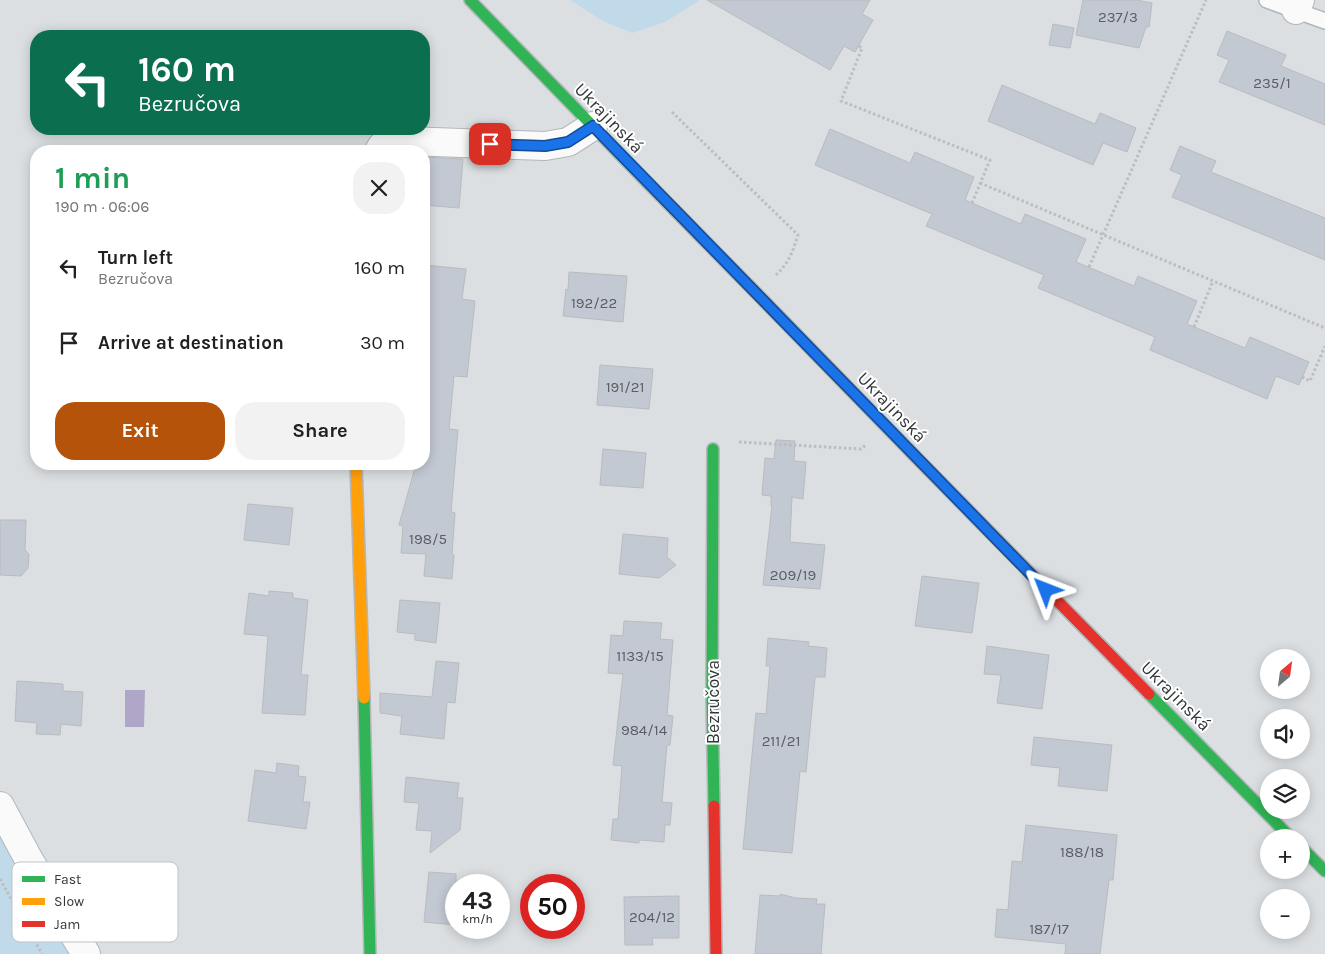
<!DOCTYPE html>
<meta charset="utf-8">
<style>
:root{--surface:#fff;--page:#f2f2f2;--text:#202124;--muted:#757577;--accent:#b45309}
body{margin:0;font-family:Karla,sans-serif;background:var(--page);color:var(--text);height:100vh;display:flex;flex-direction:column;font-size:19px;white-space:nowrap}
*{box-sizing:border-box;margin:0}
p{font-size:16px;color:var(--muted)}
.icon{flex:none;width:28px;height:28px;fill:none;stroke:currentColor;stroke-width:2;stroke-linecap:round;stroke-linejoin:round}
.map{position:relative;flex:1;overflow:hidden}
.panel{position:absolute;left:30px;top:145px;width:400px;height:325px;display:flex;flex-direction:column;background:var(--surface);border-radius:20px;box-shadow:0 2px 12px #0003}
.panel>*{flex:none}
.hud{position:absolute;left:30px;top:30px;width:400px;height:105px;border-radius:20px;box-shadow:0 2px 12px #0003;background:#0b6e4f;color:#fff;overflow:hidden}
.needle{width:32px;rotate:29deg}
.buttons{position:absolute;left:1260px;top:649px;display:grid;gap:10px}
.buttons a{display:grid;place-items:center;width:50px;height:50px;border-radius:50%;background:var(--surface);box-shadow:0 2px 12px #0003;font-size:25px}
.speed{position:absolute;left:445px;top:874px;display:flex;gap:10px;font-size:25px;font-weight:700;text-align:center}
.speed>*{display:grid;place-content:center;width:65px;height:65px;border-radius:50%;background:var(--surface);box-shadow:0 2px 12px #0003;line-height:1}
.speed small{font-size:12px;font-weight:400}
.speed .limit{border:8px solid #d22;background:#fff;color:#111}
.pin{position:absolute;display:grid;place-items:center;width:42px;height:42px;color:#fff;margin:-21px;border-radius:10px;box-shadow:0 2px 8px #0006}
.me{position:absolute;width:55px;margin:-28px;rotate:315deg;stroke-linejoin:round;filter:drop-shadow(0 0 4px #0008)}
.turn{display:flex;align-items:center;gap:18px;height:105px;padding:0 25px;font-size:22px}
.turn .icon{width:65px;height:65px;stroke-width:2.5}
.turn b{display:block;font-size:35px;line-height:42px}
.round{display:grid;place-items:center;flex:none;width:52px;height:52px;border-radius:20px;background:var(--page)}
.headline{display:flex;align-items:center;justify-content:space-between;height:85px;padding:0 25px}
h1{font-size:30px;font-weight:700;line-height:38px;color:#1e9e55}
.cta{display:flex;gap:10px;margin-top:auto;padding:10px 25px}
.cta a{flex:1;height:58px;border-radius:20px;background:var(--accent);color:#fff;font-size:20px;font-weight:700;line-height:58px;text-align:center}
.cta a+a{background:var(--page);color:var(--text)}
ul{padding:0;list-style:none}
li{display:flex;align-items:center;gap:15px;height:75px;padding:0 25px}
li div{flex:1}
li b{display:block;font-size:19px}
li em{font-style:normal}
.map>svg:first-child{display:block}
.green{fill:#c0daea}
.water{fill:#b0a6c7}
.building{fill:#c3c9d3;stroke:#b9bbbe}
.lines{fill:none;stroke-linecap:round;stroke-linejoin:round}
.lane-casing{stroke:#b3b7b9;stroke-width:18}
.street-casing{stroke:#b3b7b9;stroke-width:30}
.fast-casing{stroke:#b3b7b9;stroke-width:14}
.slow-casing{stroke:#b3b7b9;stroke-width:14}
.jam-casing{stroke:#b3b7b9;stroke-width:14}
.path{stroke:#bcbdbf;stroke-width:3;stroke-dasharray:2.5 2.5;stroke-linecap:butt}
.lane{stroke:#fafafb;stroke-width:15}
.street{stroke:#fafafb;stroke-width:28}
.fast{stroke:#30b455;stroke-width:11}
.slow{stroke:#ff9f0a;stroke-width:11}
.jam{stroke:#e5322d;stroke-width:11}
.route-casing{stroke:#114b97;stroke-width:12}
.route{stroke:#1a73e8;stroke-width:9}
.labels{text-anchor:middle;stroke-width:4;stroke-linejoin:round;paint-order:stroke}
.number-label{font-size:15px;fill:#5a5e62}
.street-label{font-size:18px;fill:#333638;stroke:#fff}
.key{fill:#fff;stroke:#c2c3c3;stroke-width:1}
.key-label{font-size:14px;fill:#333638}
</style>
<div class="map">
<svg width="1325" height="954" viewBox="0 0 1325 954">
<rect width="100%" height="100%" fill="#dbdfe2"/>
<g class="green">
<polygon points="570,0 700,0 665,22 632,33 603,21"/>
<polygon points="0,806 86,954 0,954"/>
</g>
<polygon class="water" points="125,690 145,690 144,727 125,727"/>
<g class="building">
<polygon points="707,0 870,0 862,14 873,20 855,52 844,46 830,70"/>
<polygon points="1083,0 1136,0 1152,3 1149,27 1146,27 1139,48 1076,35"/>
<polygon points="1053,24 1074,28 1070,48 1049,45"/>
<polygon points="1227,31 1286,55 1281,66 1325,84 1325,125 1219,82 1229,60 1217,55"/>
<polygon points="1002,85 1095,124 1100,113 1136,128 1127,152 1103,143 1093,165 988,121"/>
<polygon points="830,129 910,163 915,152 974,177 965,200 1021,224 1025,214 1086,239 1076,262 1134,286 1138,276 1197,301 1187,324 1245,348 1250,337 1309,362 1299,385 1276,376 1267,399 1150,350 1155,337 1038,288 1044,275 926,226 932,214 815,165"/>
<polygon points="1180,146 1216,161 1211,172 1325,218 1325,260 1172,197 1182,175 1170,170"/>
<polygon points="424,157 463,159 459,208 424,205"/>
<polygon points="424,265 466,269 462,299 475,301 467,377 454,376 449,429 458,430 451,512 455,513 452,554 454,555 452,579 424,576 426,554 401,553 403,526 399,525 416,464 424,464"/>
<polygon points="569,272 627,276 623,322 563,316 566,289 568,290"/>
<polygon points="600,365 653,369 649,409 597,405"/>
<polygon points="776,440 795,441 794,461 806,462 803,499 792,497 790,542 825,545 820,589 763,585 772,506 771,506 771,496 762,495 765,458 774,459"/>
<polygon points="603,449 646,453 643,488 600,485"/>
<polygon points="248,504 293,508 289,545 244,540"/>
<polygon points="0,520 26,520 25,550 29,554 28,568 21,576 0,575"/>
<polygon points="623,534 668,538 667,557 676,565 659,578 619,574"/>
<polygon points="922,576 979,583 972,633 915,626"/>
<polygon points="269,591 293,593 293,598 308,600 301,675 308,675 305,715 262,713 268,636 244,634 249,593 269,596"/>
<polygon points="400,600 440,603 436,643 415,640 415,634 397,632"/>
<polygon points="624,621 662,623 660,639 673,640 667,715 673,716 670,745 667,745 662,802 672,803 670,825 665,825 664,842 639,840 639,843 611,840 613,819 618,819 622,766 613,765 623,674 608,673 611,635 623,636"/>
<polygon points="768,638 809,642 808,646 827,648 825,677 815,677 806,772 800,771 792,853 743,849 756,713 766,714 770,666 766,666"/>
<polygon points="987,646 1049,655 1042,709 997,703 1001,675 984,674"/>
<polygon points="436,661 459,663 455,703 447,702 444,739 400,734 402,716 380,713 380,693 432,697"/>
<polygon points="17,681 63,684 63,691 83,692 81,726 61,724 60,735 36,734 37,723 15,721"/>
<polygon points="1034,737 1112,745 1107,791 1058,786 1060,768 1031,765"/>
<polygon points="277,763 299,766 298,776 306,777 303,802 310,802 306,829 248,821 255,770 276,773"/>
<polygon points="406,777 459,783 457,798 463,798 460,830 430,853 432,831 416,830 419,803 404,802"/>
<polygon points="1026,825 1117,835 1113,880 1109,880 1100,954 1065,954 1066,944 995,937 997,909 1008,910 1012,861 1022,862"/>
<polygon points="429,872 456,874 456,925 424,922"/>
<polygon points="780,894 796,898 817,899 816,904 825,904 821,954 755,954 760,895 780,896"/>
<polygon points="679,896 679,938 652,938 653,945 625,945 624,897"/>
</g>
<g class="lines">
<defs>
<polyline id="lane" points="1267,0 1325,21"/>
<g id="street">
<polyline points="1296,10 1300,0"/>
<polyline points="379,151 382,146 406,141 545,146 568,142 593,126"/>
<polyline points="0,806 29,860 86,954"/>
</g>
<g id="fast">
<polyline points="470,0 648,183"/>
<polyline points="713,449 712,697 714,806"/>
<polyline points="1149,694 1291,838"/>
<polyline points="364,698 370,954"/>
<polyline points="1301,847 1325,871"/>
</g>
<g id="slow">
<polyline points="764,301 914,455"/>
<polyline points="356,464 364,698"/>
</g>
<g id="jam">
<polyline points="648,183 764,301"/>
<polyline points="914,455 1149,694"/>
<polyline points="714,806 716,954"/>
</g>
</defs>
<use href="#lane" class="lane-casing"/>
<use href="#street" class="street-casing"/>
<use href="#fast" class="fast-casing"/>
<use href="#slow" class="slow-casing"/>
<use href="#jam" class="jam-casing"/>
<g class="path">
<polyline points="859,46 862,48 841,101 990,160 972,203"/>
<path d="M672,112L798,235C793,251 789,263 776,275"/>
<polyline points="980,183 1325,328"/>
<polyline points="1089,267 1206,0"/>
<polyline points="1194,327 1213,281"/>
<polyline points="1302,377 1310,381 1325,346"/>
<polyline points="739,442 861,449 866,445"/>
<polyline points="0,879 42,954"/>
</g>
<use href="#lane" class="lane"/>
<use href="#street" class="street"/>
<use href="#fast" class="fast"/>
<use href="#slow" class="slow"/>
<use href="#jam" class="jam"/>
</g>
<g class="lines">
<defs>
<polyline id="route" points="490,144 545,146 568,142 593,126 1046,590"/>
</defs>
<use href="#route" class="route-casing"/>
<use href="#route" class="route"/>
</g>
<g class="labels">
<g class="number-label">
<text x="1118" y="22">237/3</text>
<text x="1272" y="88">235/1</text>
<text x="594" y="308">192/22</text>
<text x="625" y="392">191/21</text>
<text x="428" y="544">198/5</text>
<text x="793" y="580">209/19</text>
<text x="640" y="661">1133/15</text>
<text x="644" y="735">984/14</text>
<text x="781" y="746">211/21</text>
<text x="1082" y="857">188/18</text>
<text x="652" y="922">204/12</text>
<text x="1049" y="934">187/17</text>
</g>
<g class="street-label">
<text transform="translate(609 118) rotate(46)" y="6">Ukrajinská</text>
<text transform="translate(892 407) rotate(46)" y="6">Ukrajinská</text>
<text transform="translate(1176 696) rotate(45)" y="6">Ukrajinská</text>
<text transform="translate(713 702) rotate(-90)" y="6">Bezručova</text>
</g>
</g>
<rect x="12" y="862" width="166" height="80" rx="8" class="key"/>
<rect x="22" y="876" width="23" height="6" fill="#30b455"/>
<rect x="22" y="898" width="23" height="7" fill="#ff9f0a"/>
<rect x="22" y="921" width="23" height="6" fill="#e5322d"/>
<g class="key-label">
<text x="54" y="884">Fast</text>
<text x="54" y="906">Slow</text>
<text x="54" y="929">Jam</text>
</g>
</svg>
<div class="buttons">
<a><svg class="needle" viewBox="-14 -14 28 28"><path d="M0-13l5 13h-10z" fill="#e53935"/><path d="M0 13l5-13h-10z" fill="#757577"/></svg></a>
<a><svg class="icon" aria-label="sound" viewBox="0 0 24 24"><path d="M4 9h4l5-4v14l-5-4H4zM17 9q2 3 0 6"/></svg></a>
<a><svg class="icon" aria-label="layers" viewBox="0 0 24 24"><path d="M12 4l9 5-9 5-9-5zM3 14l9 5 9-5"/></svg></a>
<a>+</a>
<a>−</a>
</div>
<div class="speed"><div>43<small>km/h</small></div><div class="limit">50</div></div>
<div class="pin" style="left:490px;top:144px;background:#d93025"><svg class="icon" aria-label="arrive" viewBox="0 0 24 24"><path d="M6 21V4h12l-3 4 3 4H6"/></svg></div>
<svg class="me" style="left:1046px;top:590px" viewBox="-20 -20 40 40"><path d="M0-17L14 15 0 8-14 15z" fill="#1a73e8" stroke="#fff" stroke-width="4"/></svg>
<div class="hud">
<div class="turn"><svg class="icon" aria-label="left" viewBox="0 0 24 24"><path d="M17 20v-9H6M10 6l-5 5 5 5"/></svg><div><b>160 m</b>Bezručova</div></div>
</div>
<section class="panel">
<div class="headline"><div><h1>1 min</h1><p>190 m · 06:06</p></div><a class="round"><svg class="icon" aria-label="close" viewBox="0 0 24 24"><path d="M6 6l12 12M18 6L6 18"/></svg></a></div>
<ul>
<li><svg class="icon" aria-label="left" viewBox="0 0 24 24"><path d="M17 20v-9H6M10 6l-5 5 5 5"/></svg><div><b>Turn left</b><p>Bezručova</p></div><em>160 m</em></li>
<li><svg class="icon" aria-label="arrive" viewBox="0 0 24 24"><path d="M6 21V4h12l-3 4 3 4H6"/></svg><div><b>Arrive at destination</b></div><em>30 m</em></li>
</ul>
<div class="cta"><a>Exit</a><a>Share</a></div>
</section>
</div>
